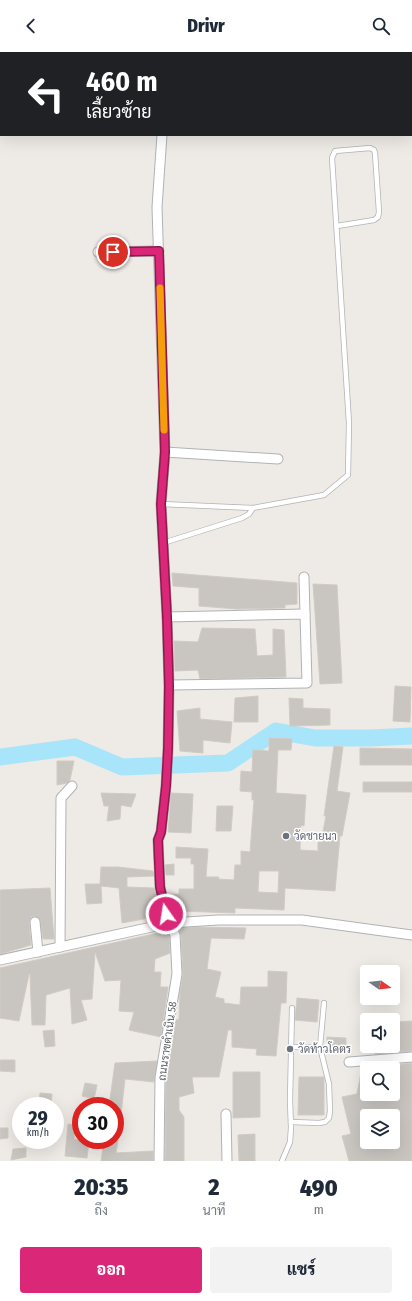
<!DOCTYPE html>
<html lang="th">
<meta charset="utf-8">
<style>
:root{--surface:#fff;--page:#f2f2f3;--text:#1f2937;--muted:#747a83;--accent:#db2777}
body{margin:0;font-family:"Fira Sans Condensed",Sarabun,sans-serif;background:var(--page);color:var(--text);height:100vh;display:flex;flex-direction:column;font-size:15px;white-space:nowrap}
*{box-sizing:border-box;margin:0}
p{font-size:13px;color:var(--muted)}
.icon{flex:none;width:22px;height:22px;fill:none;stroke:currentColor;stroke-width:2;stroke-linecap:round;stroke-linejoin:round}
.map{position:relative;height:1109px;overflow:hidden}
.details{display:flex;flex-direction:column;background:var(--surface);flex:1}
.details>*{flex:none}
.top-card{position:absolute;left:0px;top:0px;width:412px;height:84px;box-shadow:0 4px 16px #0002;background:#202124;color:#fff;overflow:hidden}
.needle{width:26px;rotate:104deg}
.tools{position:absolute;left:360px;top:913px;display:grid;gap:8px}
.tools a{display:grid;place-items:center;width:40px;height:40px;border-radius:4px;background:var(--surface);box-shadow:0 4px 16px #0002;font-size:20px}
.speed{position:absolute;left:12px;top:1045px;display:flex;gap:8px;font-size:20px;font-weight:700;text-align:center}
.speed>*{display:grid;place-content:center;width:52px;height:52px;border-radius:50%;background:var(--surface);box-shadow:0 4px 16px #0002;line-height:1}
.speed small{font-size:10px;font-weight:400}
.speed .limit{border:6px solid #d22;background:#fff;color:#111}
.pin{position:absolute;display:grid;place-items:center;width:34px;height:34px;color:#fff;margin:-17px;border:2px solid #fff;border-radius:50%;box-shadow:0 1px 4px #0007}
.me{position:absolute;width:44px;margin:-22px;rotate:347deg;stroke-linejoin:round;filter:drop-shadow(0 0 3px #0008)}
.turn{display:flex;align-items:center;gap:14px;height:84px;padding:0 20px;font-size:18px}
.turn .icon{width:52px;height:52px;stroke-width:2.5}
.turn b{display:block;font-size:28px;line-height:34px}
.eta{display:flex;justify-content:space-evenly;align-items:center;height:68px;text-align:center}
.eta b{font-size:24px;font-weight:800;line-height:28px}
.action{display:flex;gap:8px;margin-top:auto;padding:8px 20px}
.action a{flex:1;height:46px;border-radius:4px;background:var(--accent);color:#fff;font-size:16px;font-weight:800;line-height:46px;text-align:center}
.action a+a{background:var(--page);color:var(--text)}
header{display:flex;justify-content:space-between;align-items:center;height:52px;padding:0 20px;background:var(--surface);font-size:18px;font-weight:800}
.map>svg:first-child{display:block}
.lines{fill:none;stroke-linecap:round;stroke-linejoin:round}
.river{stroke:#a8e5fa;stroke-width:17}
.building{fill:#c9c5c1;stroke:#d2cbc3;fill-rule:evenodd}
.lane-casing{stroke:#b0b3b6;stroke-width:6}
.street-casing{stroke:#b0b3b6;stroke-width:11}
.lane{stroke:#fff;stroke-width:4.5}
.street{stroke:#fff;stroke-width:9}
.route-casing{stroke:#8e194d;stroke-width:10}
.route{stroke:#db2777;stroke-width:7}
.slow{stroke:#f59e0b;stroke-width:7}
.worship-dot{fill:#6b7280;stroke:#fff;stroke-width:1.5}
.labels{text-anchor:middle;stroke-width:3;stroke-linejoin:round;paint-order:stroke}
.worship-label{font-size:11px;fill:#5b616d;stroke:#fff;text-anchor:start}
.street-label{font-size:11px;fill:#5c6164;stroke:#fff}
</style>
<header><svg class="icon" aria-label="back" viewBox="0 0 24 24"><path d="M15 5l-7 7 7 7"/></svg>Drivr<svg class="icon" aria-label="search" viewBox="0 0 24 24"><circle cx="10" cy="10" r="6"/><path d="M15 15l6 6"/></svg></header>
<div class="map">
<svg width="412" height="1109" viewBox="0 0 412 1109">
<rect width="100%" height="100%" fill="#eeeae5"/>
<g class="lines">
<g class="river">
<polyline points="364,0 365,1"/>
<polyline points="411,37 412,39"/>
<polyline points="0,705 75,695 122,715 228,711 276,679 315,686 371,686 412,684"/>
</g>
</g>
<g class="building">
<polygon points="172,521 297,531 297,552 285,553 285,556 237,557 199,554 199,536 173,534"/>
<polygon points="313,532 337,533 342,631 320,632"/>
<polygon points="202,576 255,577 257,604 273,603 273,577 284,578 286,625 200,627 198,618 175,619 174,589 198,590"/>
<polygon points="395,634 411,635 410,670 393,669"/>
<polygon points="258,644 258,670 234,670 235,646"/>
<polygon points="289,646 303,647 303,656 330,657 330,673 290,674"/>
<polygon points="200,656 200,667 232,670 230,691 203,688 203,701 180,699 177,659"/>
<path d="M269,686L292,687L291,698H278L276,741L306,743L304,774L301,773L300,798L318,799V790H321L326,764H324L334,694L343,695L337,739L350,741L342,784H340L335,839L285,836L284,858L235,856V861L179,859V852L170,853L168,843L179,842V837H194V812H191V806H176V795L208,797L206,825H219L218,827L234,828L235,813H241V799L250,800L254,748H252V740L240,739L241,719L252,720L253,698L269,699ZM259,819H279L278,841L258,840Z"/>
<polygon points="360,696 412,697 412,713 360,713"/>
<polygon points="57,709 74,709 70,728 67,731 57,733"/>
<rect x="363" y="730" width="49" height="10"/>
<polygon points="101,741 136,742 131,755 121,753 120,767 107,769 109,754 104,754"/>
<polygon points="171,741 193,742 191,781 168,780"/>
<polygon points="217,754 233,754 231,779 216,779"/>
<polygon points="174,812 174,823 166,823 165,813"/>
<polygon points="101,815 118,815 153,819 154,824 127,825 127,835 154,836 160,864 122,871 119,836 101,834 102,851 87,852 85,832 100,832"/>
<polygon points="50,836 54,887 43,887 40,867 34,864 31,865 29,870 31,893 0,902 0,838"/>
<polygon points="196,875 246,876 244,887 211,886 207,917 221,920 215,945 224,947 224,951 240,953 241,935 268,935 268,919 287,920 286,951 281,951 276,1004 256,1003 257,997 232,995 232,978 228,978 219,1025 192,1025 194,1041 179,1045 179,1058 184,1065 184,1109 165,1109 166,1027 169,1008 170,1008 176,968 179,967 180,940 183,923 181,883 179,876"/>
<polygon points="167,879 169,884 170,901 155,907 154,920 161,920 160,935 168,935 161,985 129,978 134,960 119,959 121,928 105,929 95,900 92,947 81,948 87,968 72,972 70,936 46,943 45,973 32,973 30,922 29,922 19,969 0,966 0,916"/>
<polygon points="297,946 319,948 317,970 295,968"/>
<polygon points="412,969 412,999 375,1002 377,994 393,994 393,970"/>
<polygon points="54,978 55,994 45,995 43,979"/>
<polygon points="327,985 346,986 346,996 327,996"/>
<polygon points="0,1008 15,1008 15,1020 0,1019"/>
<polygon points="157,1009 154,1030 125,1027 120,1071 115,1071 115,1054 109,1054 115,1011"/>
<path d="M412,1011V1109H349L342,1084L351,1082L342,1045L357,1042L362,1015H367V1042H393V1013ZM367,1064H393V1090H367Z"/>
<polygon points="233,1020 260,1020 260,1065 233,1066"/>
<polygon points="299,1025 324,1025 324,1063 298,1063"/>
<polygon points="85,1031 97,1033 94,1047 82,1044"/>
<polygon points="40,1041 52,1042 51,1053 39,1052"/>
<polygon points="68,1072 75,1073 74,1087 89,1089 87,1106 65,1104"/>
<polygon points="0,1076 8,1076 8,1086 0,1087"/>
<polygon points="255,1082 255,1109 239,1109 238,1083"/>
<polygon points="104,1088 118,1088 116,1101 153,1099 153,1109 101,1109"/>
<polygon points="26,1096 26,1105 11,1108 13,1097"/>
</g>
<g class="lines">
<defs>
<g id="lane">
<polyline points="161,452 253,456 324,443 348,423 349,371 332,106 335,99 370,96 374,98 375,101 379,160 378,165 374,168 337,174"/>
<polyline points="163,491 242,466 249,462 253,456"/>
<polyline points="291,995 320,995"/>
<polyline points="291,1070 319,1071 325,1070 329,1066 330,1059 329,1032 320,995 324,951"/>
<polyline points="282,1109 290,1090 291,1076 290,1048 292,956"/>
</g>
<g id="street">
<polyline points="50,0 50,1"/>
<polyline points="128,0 128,1"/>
<polyline points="0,44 1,49"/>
<polyline points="98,200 159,199"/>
<polyline points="165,400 278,407"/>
<polyline points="304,525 305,562"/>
<polyline points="167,565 305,562 307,631 169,633"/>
<polyline points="35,870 38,900"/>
<polyline points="60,895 61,746 72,734"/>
<polyline points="0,908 170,871 218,868 302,868 412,883"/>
<polyline points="349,1010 412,1005"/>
<polyline points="226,1062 227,1109"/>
<polyline points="159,1109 160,1026 177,922 175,883 166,862 160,835 158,788 161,780 166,734 168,697 169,633 167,565 161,452 165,400 157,155 162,83"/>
</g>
</defs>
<use href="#lane" class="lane-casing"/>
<use href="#street" class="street-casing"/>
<use href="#lane" class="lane"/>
<use href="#street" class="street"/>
</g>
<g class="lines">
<defs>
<polyline id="route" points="113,200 159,199 165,400 161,452 167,565 169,634 168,697 166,734 161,780 158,788 160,835 166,862"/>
</defs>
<use href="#route" class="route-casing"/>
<use href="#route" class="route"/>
<polyline class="slow" points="160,236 164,378"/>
</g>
<g class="worship-dot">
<circle cx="286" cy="784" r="4"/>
<circle cx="290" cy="997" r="4"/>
</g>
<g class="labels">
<g class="worship-label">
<text x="294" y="788">วัดชายนา</text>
<text x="298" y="1001">วัดท้าวโคตร</text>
</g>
<g class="street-label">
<text transform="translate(167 989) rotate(-82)" y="4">ถนนราขดำเนิน 58</text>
</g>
</g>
</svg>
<div class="tools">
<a><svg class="needle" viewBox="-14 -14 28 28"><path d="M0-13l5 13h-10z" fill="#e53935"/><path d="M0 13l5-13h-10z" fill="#747a83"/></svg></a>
<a><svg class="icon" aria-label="sound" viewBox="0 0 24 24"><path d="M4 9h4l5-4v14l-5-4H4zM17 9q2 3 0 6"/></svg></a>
<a><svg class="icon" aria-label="search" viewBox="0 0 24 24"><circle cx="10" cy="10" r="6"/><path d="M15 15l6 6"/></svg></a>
<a><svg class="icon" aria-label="layers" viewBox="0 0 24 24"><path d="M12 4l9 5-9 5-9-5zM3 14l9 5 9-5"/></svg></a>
</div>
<div class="speed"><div>29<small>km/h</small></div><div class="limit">30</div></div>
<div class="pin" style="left:113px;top:200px;background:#d93025"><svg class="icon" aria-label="arrive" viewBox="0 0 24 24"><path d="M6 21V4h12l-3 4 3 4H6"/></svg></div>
<svg class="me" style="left:166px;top:862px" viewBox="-20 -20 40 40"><circle r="17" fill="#db2777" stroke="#fff" stroke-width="3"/><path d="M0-11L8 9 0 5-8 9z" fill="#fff"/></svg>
<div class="top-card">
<div class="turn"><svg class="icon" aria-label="left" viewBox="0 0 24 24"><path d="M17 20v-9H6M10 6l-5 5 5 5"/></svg><div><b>460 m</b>เลี้ยวซ้าย</div></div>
</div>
</div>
<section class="details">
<div class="eta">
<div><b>20:35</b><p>ถึง</p></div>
<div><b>2</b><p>นาที</p></div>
<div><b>490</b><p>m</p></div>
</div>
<div class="action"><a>ออก</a><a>แชร์</a></div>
</section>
